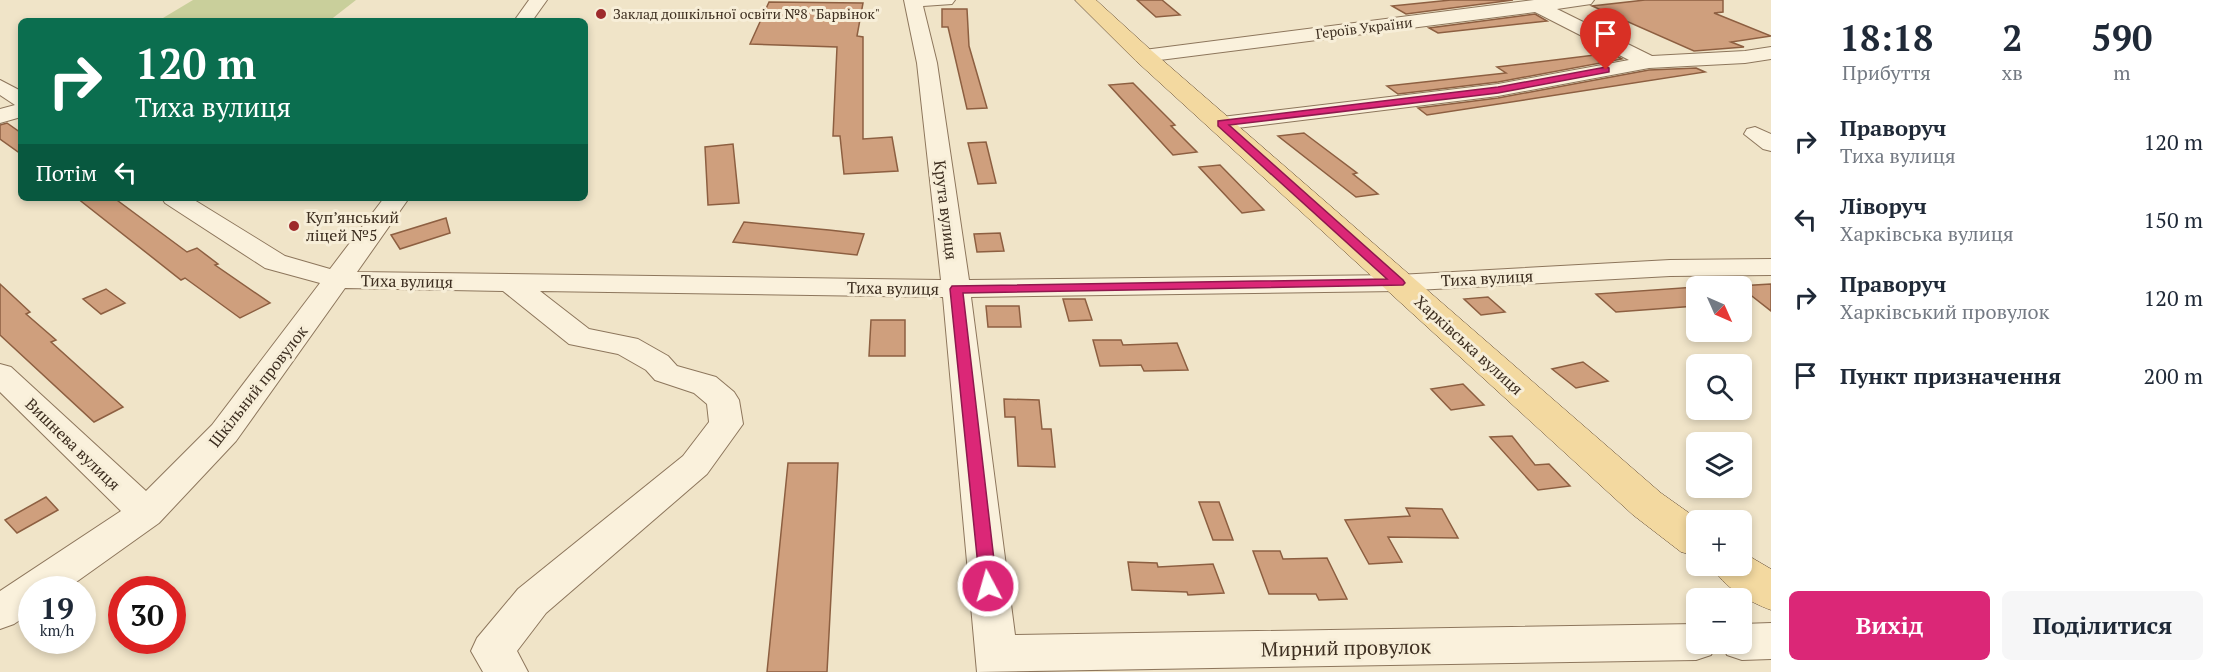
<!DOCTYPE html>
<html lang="uk">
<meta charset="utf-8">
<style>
:root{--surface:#fff;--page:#f6f6f7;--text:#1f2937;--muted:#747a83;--accent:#db2777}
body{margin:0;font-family:"PT Serif",serif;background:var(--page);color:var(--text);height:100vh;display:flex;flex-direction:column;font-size:22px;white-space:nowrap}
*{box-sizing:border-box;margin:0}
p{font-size:20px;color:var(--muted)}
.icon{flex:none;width:33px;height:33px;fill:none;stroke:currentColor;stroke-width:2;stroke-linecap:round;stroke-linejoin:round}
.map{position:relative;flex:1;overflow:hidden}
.drawer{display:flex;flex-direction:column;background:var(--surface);width:450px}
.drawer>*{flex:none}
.guide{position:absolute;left:18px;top:18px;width:570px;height:183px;border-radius:9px;box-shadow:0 3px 9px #0003;background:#0b6e4f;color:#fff;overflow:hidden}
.needle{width:39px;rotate:135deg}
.controls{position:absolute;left:1686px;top:276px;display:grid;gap:12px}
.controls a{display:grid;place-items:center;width:66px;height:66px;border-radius:9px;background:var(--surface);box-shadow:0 3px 9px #0003;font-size:30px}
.speed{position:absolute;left:18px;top:576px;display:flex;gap:12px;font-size:30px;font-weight:700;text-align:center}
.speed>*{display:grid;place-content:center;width:78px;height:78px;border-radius:50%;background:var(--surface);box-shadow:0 3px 9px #0003;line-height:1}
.speed small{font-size:15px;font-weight:400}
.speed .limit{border:9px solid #d22;background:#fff;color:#111}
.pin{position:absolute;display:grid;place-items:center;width:51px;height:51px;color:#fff;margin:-62px -26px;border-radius:50% 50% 50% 0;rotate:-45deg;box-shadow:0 0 6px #0007}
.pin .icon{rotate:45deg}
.me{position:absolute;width:66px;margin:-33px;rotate:354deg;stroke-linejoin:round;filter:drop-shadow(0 0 4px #0008)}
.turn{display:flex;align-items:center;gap:21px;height:126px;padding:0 18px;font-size:27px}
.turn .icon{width:78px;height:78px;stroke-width:2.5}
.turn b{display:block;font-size:42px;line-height:51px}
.then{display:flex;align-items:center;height:57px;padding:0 18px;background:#0003;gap:12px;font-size:22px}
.eta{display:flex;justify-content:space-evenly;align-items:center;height:102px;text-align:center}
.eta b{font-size:36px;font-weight:600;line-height:42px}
.cta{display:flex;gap:12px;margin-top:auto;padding:12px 18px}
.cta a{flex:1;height:69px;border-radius:9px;background:var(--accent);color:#fff;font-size:24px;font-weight:600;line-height:69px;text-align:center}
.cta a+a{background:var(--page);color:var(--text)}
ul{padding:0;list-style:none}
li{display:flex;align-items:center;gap:18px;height:78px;padding:0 18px}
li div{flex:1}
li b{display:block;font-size:22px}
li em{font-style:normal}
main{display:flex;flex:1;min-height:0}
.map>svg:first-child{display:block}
.green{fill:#c9cf9b}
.building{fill:#cf9f7d;stroke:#8d5f41;stroke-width:1.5}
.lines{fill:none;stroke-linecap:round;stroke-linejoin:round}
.minor-casing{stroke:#8d765c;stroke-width:2}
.major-casing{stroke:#5b4430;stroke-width:1}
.minor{fill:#faf1dc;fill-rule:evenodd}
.major{fill:#f3d9a0;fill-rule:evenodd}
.route{fill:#db2777;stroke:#8e194d;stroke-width:1.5}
.poi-dot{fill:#9e2a2b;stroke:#f7eed8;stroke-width:2}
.labels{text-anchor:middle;stroke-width:6;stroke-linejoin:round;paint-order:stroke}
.far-poi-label{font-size:14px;fill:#3d2e20;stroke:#f7eed8;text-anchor:start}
.far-street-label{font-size:14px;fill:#3d2e20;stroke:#f7eed8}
.street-label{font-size:16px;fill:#3d2e20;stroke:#f7eed8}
.poi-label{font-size:16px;fill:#3d2e20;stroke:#f7eed8;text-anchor:start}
.near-street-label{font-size:20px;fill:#3d2e20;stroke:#f7eed8}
</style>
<main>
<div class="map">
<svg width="1771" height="672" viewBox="0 0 1771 672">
<rect width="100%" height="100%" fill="#f0e4c8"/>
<polygon class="green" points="193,0 356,0 329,21 158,21"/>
<g class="building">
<polygon points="1137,0 1162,0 1180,15 1156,17"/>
<polygon points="1451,0 1513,0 1406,14 1392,6"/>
<polygon points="1645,0 1723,0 1723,12 1714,13 1771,36 1731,42 1744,47 1694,51 1592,6"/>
<polygon points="769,2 863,3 857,36 863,37 863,139 892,137 898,171 844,174 840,136 833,136 837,47 750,44"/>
<polygon points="942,9 967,9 969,46 987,108 967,109 948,27 942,27"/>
<polygon points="1535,14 1547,21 1438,33 1429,28"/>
<polygon points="1611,53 1622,59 1498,82 1398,94 1387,86 1506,73 1497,67"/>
<polygon points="1696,68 1705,72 1427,115 1418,108 1498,98 1649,70"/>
<polygon points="1133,83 1175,125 1171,126 1197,152 1173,155 1109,85"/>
<polygon points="7,123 21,133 21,154 0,139 0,125"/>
<polygon points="1304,133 1357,173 1353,174 1378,194 1356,197 1278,136"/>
<polygon points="986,142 996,183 978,184 968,143"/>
<polygon points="733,144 739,203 708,205 705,147"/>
<polygon points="1220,165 1264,210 1242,213 1199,167"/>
<polygon points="77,198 114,198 187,252 197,248 218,264 215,265 270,303 240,318 185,278 181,280"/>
<polygon points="446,218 450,233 400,249 391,235"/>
<polygon points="744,222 829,230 864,234 857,255 733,242"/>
<polygon points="1000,233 1004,251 977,252 974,234"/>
<polygon points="0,284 30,312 26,314 56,340 51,342 123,407 94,422 0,335"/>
<polygon points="1771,284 1771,311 1739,286"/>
<polygon points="1696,287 1696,306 1616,312 1596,294"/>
<polygon points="106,289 125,303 101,314 83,299"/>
<polygon points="1488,297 1505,312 1481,315 1464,299"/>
<polygon points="1063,299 1085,299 1092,320 1069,321"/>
<polygon points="986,306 1019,306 1021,327 988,327"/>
<polygon points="871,320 905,320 905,356 869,356"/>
<polygon points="1093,340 1121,340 1123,345 1177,343 1188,370 1144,371 1141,365 1100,366"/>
<polygon points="1583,362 1608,381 1576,388 1552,369"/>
<polygon points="1463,384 1484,405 1451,410 1431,389"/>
<polygon points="1004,399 1039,400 1042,429 1051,429 1055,467 1018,466 1015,417 1005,417"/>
<polygon points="1512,436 1535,465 1549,464 1570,486 1538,490 1490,437"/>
<polygon points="788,463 838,463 827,672 767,672"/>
<polygon points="46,497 58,510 17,533 5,520"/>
<polygon points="1199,502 1219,502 1233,540 1213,540"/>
<polygon points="1406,508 1442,509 1458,538 1388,537 1402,562 1369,564 1345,520 1410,516"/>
<polygon points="1253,551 1280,551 1283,559 1327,558 1347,599 1319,600 1316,594 1269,594"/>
<polygon points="1128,562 1157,563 1158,567 1213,564 1224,593 1188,595 1187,592 1132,590"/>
</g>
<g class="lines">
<defs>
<g id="minor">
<polygon points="529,0 547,0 532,21 514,21"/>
<polygon points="904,0 955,0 952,4 923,6 937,63 969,280 1398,275 1670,260 1771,259 1771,275 1670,276 1398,291 971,297 1015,635 1696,624 1696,644 1716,644 1711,655 1696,660 977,672 943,297 540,291 589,329 638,339 668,356 677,366 716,377 734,392 739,400 743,424 707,474 546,613 517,651 528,672 483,672 471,651 477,638 518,589 683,456 709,422 707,404 694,393 655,380 646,370 618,354 569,344 503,291 345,288 236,441 159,523 65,590 32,590 32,612 14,624 0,629 0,591 121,511 0,392 0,364 11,367 146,491 212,425 320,283 265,268 165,203 162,198 191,198 285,256 330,269 384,198 409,198 357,272 941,280 917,63"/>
<polygon points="1534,0 1594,0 1591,4 1557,9 1652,56 1745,51 1771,47 1771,59 1745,63 1649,68 1498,96 1221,130 1213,128 1210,123 1213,118 1498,84 1629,60 1535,12 1144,62 1137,60 1134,56 1137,52 1144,50"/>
<polygon points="0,80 21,91 21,117 0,123 0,109 15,105 0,95"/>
<polygon points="1755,127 1771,134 1771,151 1763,149 1744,134 1747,129"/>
<polygon points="1771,623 1771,659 1742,660 1727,655 1722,644 1742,644 1742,624"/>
</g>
<g id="major">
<polygon points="1075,0 1096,0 1152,51 1661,493 1699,520 1696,520 1696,556 1681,552 1633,515 1136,61"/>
<path d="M1742,552L1771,569V610C1749,602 1723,587 1712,566H1742Z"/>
</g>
</defs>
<use href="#minor" class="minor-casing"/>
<use href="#major" class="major-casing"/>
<use href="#minor" class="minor"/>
<use href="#major" class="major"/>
</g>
<polygon class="route" points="1606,67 1609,68 1609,72 1498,93 1229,125 1403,280 1405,283 1403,285 963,293 997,586 995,591 988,593 982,591 980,586 950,289 952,286 1387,279 1218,126 1218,121 1498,87"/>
<g class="poi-dot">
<circle cx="601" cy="14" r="6"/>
<circle cx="294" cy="226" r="6"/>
</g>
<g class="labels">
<g class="far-poi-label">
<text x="613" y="19">Заклад дошкільної освіти №8 "Барвінок"</text>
</g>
<g class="far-street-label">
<text transform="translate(1364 28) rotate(-7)" y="5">Героїв України</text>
</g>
<g class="street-label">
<text transform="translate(946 210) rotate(83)" y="6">Крута вулиця</text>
<text transform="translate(1487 278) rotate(-3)" y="6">Тиха вулиця</text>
<text transform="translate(407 281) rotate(1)" y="6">Тиха вулиця</text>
<text transform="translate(893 288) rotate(1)" y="6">Тиха вулиця</text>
<text transform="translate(1469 345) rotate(42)" y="6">Харківська вулиця</text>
<text transform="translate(258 386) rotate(-52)" y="6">Шкільний провулок</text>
<text transform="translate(73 444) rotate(44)" y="6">Вишнева вулиця</text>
</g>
<g class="poi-label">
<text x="306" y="223">Куп’янський<tspan x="306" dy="18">ліцей №5</tspan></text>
</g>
<g class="near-street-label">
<text transform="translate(1346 648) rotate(-1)" y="7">Мирний провулок</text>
</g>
</g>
</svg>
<div class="controls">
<a><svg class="needle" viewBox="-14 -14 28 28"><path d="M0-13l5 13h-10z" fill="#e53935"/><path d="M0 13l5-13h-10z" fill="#747a83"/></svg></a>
<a><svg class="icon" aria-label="search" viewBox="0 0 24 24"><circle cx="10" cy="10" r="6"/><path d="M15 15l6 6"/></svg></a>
<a><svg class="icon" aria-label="layers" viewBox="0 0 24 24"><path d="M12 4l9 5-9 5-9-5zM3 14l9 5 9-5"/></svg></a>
<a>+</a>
<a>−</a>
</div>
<div class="speed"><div>19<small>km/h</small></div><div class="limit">30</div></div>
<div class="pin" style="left:1606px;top:70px;background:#d93025"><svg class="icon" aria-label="arrive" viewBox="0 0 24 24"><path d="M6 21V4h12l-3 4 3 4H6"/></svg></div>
<svg class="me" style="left:988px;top:586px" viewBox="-20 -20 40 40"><circle r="17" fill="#db2777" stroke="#fff" stroke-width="3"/><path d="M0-11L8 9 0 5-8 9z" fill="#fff"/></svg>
<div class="guide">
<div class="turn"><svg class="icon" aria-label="right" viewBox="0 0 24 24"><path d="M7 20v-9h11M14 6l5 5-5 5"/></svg><div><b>120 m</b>Тиха вулиця</div></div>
<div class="then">Потім<svg class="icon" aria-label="left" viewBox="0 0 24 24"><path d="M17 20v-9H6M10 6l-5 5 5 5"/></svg></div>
</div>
</div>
<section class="drawer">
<div class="eta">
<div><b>18:18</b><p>Прибуття</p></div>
<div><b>2</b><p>хв</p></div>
<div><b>590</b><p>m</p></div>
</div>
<ul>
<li><svg class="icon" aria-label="right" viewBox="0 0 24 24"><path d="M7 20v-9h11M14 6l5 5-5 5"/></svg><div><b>Праворуч</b><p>Тиха вулиця</p></div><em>120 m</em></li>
<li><svg class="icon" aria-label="left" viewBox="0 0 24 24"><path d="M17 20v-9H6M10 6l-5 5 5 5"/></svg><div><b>Ліворуч</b><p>Харківська вулиця</p></div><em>150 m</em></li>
<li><svg class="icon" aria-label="right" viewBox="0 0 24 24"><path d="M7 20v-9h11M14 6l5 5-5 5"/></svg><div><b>Праворуч</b><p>Харківський провулок</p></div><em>120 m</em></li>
<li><svg class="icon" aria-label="arrive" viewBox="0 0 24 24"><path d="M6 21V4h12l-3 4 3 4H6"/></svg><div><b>Пункт призначення</b></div><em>200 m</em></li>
</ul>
<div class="cta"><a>Вихід</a><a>Поділитися</a></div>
</section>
</main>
